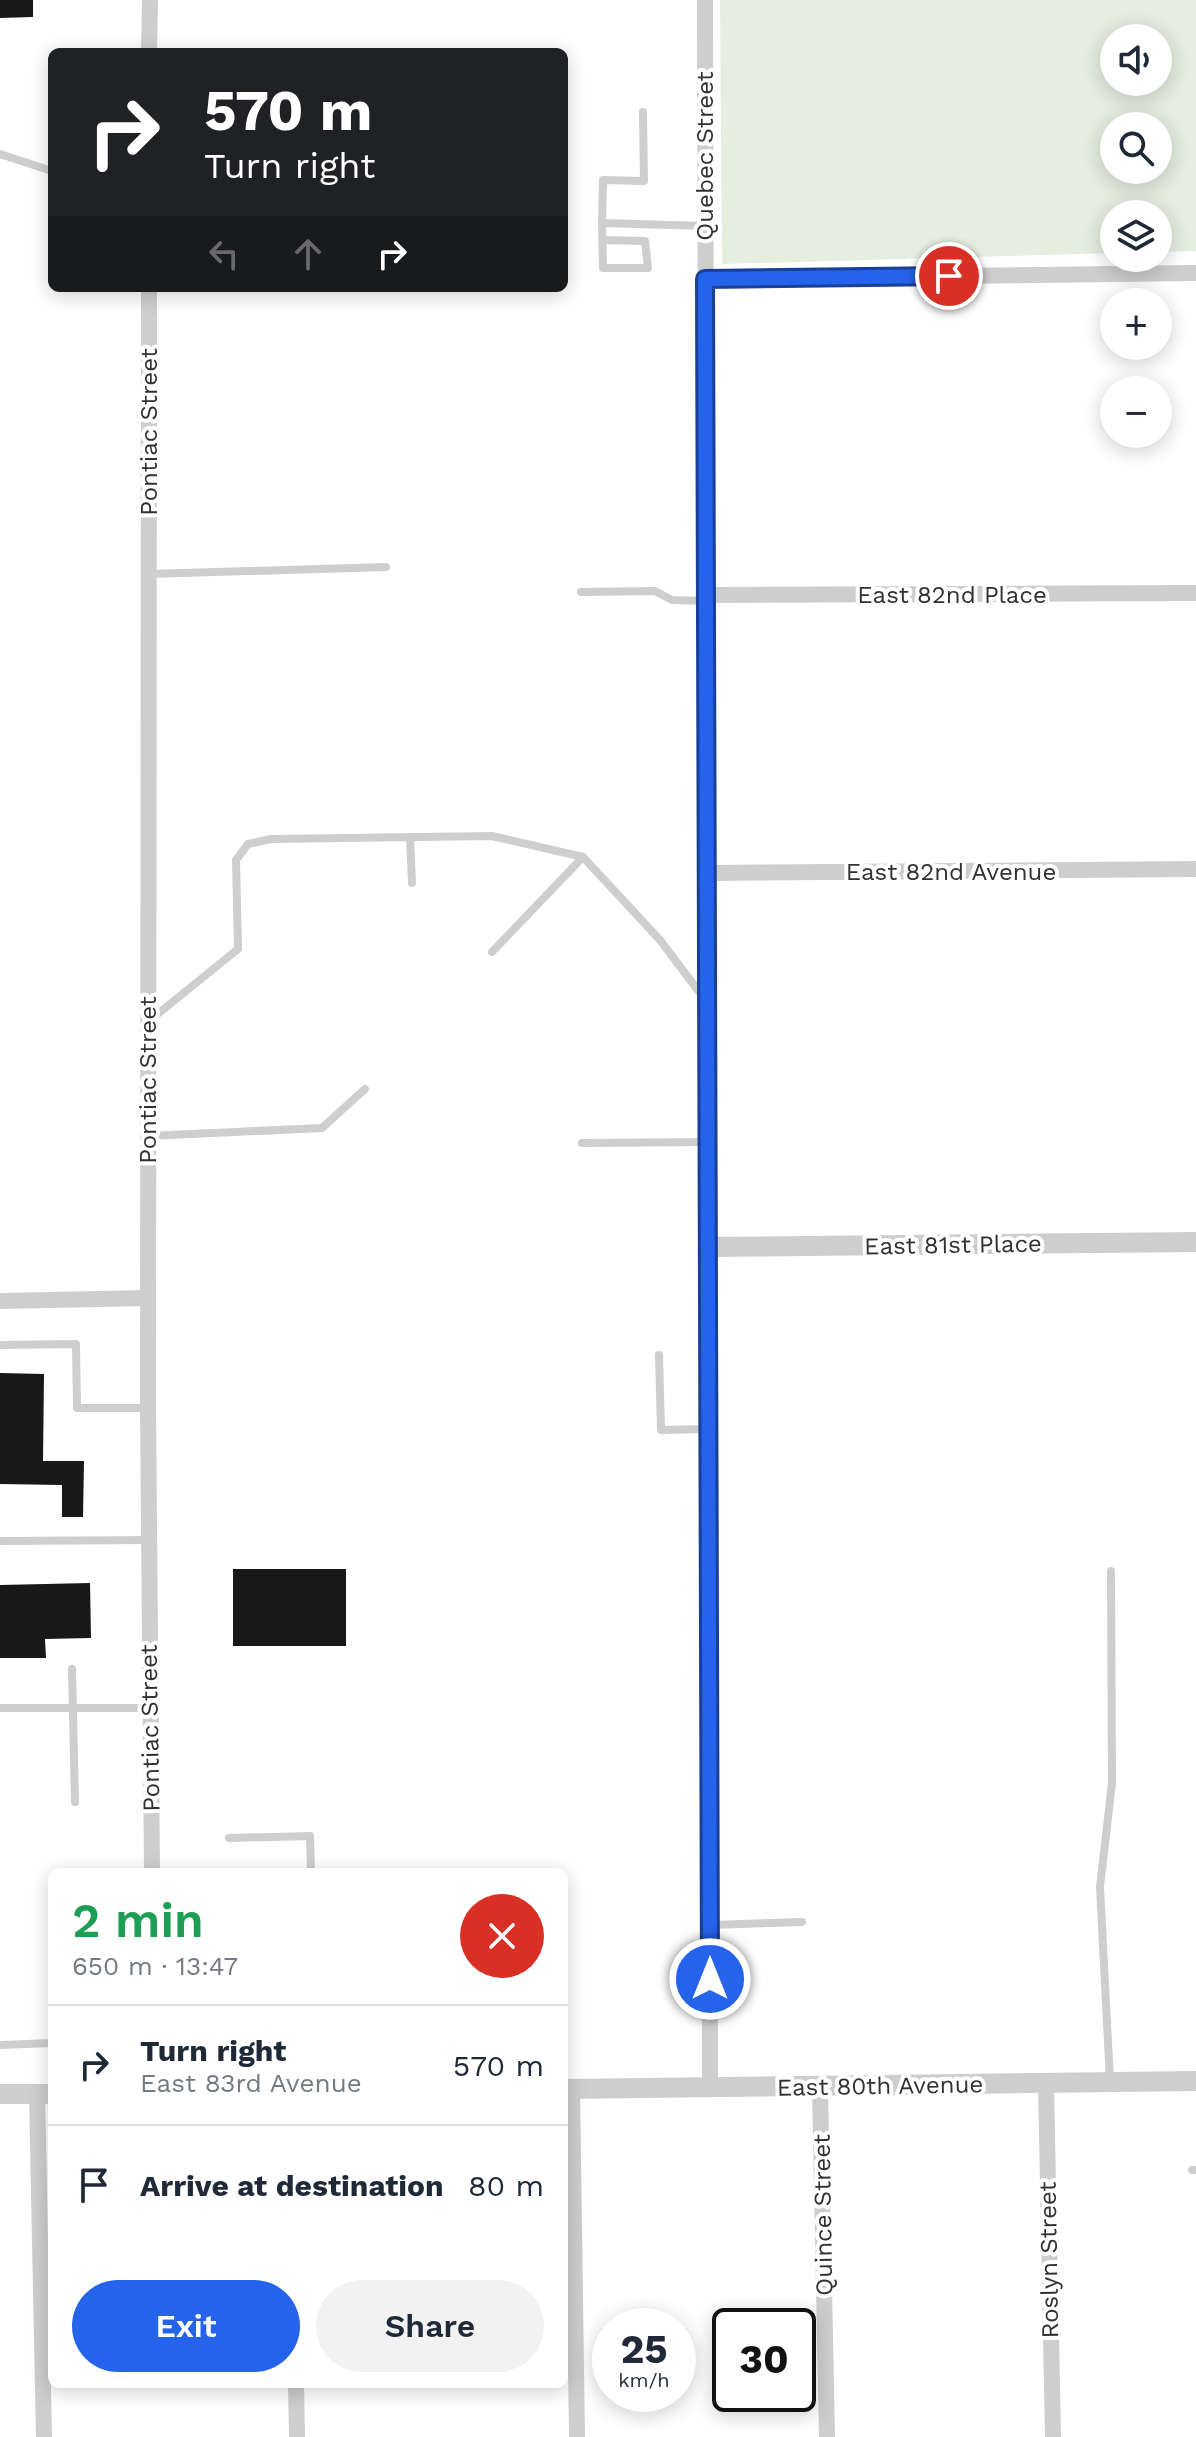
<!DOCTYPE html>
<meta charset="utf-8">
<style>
:root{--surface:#fff;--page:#f2f2f3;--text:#1f2937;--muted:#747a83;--line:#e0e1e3;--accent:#2563eb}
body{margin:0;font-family:"Work Sans",sans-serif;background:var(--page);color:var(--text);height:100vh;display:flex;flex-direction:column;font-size:30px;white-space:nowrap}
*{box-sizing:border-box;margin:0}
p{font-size:26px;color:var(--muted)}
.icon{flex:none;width:44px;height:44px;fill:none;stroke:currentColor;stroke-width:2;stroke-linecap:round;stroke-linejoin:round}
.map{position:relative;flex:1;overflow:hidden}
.side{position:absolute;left:48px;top:1868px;width:520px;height:520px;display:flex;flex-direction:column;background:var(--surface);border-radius:12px;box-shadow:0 4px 20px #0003}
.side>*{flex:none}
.hud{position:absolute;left:48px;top:48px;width:520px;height:244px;border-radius:12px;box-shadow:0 4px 20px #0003;background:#202124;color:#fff;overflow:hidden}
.fabs{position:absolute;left:1100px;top:24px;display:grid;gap:16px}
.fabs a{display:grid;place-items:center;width:72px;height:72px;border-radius:50%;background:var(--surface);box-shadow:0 4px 20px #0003;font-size:40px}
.speed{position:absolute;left:592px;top:2308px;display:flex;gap:16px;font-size:40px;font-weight:700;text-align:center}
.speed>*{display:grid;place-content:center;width:104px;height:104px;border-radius:50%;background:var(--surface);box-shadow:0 4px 20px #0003;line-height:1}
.speed small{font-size:20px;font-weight:400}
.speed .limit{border:4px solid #111;border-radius:12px;background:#fff;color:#111}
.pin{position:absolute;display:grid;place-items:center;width:68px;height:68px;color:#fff;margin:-34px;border:4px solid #fff;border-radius:50%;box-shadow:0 2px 8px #0007}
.me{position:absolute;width:88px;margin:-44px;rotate:0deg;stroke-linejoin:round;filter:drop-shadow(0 0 6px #0008)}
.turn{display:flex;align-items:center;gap:28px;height:168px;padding:0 24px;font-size:36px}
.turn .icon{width:104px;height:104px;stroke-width:2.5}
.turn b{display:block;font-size:56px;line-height:68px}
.lanes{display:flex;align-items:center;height:76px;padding:0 24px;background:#0003;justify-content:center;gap:40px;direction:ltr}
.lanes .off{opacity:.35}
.round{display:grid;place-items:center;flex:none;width:84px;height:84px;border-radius:42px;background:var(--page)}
.head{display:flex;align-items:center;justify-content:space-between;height:136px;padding:0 24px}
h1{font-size:48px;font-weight:600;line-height:60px;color:#1e9e55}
.button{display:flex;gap:16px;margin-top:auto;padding:16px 24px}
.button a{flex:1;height:92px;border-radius:48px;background:var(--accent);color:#fff;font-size:32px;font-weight:600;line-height:92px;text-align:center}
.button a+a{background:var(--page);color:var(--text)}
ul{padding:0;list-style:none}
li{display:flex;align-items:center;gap:24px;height:120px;padding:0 24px;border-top:2px solid var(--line)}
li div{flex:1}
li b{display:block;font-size:30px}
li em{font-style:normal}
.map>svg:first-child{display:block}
.green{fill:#e6eee0;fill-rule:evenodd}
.building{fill:#181818}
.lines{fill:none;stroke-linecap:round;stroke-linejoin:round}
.service{stroke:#cecece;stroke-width:8}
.minor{stroke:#cecece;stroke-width:16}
.tertiary{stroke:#cecece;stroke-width:20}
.route-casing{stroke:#184099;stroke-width:20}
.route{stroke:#2563eb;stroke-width:14}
.labels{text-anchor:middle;stroke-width:8;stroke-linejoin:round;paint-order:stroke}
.street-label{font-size:24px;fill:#313131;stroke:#fff}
</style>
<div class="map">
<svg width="1196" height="2437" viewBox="0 0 1196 2437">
<rect width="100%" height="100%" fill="#fff"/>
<path class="green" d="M720,0H1196V251L1158,252V214H1114V253L722,264ZM1114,38H1158V82H1114ZM1114,126H1158V170H1114Z"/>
<g class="building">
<polygon points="0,0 33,0 33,17 0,18"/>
<polygon points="0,1373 44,1374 43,1461 84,1461 83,1517 62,1517 62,1485 0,1484"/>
<rect x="233" y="1569" width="113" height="77"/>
<polygon points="90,1583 91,1638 45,1639 46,1658 0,1658 0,1585"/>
</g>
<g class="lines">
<g class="service">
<polyline points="643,112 644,181 603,180 602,223 705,226"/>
<polyline points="0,154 52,171"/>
<polyline points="602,223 603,268 648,268 645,241 603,240"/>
<polyline points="149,574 386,567"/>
<polyline points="581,592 655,591 672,600 706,601"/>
<polyline points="410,837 412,883"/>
<polyline points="492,952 583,857"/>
<polyline points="149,1021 238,949 236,860 248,844 271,839 492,836 583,857 660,940 706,1001"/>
<polyline points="148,1136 322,1128 365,1089"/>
<polyline points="582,1143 707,1142"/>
<polyline points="0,1345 76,1344 77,1408 148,1408"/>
<polyline points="659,1355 661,1430 707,1429"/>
<polyline points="0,1541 149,1540"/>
<polyline points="72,1669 75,1802"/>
<polyline points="0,1708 150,1708"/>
<polyline points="229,1838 310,1836 311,1872"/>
<polyline points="710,1925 802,1922"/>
<polyline points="0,2045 52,2043"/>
<polyline points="1110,2081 1100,1887 1112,1783 1111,1571"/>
<polyline points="1192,2170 1196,2170"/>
</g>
<g class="minor">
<polyline points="705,0 710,2088"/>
<polyline points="149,52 150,0"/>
<polyline points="705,279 1196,273"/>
<polyline points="149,288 148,1408 152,1872"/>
<polyline points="707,595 1196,593"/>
<polyline points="706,873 1196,869"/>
<polyline points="0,1301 147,1298"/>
<polyline points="1046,2083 1053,2437"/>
<polyline points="820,2088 827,2437"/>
<polyline points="572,2089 577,2437"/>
<polyline points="37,2094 44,2437"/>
<polyline points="296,2384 297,2437"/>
</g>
<g class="tertiary">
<polyline points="709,1247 1196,1242"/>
<polyline points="564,2089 1196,2081"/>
<polyline points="0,2094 52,2094"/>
</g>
</g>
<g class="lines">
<defs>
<polyline id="route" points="710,1979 705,279 949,276"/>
</defs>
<use href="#route" class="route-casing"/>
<use href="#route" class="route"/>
</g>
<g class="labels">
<g class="street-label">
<text transform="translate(705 156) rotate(-90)" y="8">Quebec Street</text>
<text transform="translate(149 432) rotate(-90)" y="8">Pontiac Street</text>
<text x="952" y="603">East 82nd Place</text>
<text x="951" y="880">East 82nd Avenue</text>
<text transform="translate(148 1080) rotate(-90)" y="8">Pontiac Street</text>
<text transform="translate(953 1245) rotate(-1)" y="8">East 81st Place</text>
<text transform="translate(150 1728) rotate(-91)" y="8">Pontiac Street</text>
<text transform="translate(880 2086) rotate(-1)" y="8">East 80th Avenue</text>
<text transform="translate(823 2215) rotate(-91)" y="8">Quince Street</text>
<text transform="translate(1049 2260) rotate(-91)" y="8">Roslyn Street</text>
</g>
</g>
</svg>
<div class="fabs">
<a><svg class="icon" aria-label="sound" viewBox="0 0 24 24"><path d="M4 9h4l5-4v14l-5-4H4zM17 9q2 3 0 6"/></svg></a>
<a><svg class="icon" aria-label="search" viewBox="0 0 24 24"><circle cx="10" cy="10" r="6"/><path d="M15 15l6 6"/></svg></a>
<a><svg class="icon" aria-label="layers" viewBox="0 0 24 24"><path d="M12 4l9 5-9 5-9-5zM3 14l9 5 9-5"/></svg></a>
<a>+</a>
<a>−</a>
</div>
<div class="speed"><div>25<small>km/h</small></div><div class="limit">30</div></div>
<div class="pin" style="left:949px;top:276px;background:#d93025"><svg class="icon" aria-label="arrive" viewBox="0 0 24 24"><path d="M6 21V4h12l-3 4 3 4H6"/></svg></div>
<svg class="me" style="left:710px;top:1979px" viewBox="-20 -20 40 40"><circle r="17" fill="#2563eb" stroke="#fff" stroke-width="3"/><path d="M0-11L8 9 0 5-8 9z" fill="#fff"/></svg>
<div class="hud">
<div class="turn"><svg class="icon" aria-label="right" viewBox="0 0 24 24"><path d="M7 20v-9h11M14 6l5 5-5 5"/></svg><div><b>570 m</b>Turn right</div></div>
<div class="lanes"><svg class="icon off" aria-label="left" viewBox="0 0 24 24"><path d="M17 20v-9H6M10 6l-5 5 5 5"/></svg><svg class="icon off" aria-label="ahead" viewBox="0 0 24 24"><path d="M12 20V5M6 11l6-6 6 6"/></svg><svg class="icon" aria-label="right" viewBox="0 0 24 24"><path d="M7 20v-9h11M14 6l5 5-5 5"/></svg></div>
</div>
<section class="side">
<div class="head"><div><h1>2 min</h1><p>650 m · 13:47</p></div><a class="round" style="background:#d93025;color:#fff"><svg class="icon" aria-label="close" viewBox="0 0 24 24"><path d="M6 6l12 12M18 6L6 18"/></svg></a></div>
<ul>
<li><svg class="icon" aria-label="right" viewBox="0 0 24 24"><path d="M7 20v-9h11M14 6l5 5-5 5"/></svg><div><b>Turn right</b><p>East 83rd Avenue</p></div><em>570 m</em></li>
<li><svg class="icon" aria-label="arrive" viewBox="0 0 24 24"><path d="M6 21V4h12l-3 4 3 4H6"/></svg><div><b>Arrive at destination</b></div><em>80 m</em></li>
</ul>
<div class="button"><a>Exit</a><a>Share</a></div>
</section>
</div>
